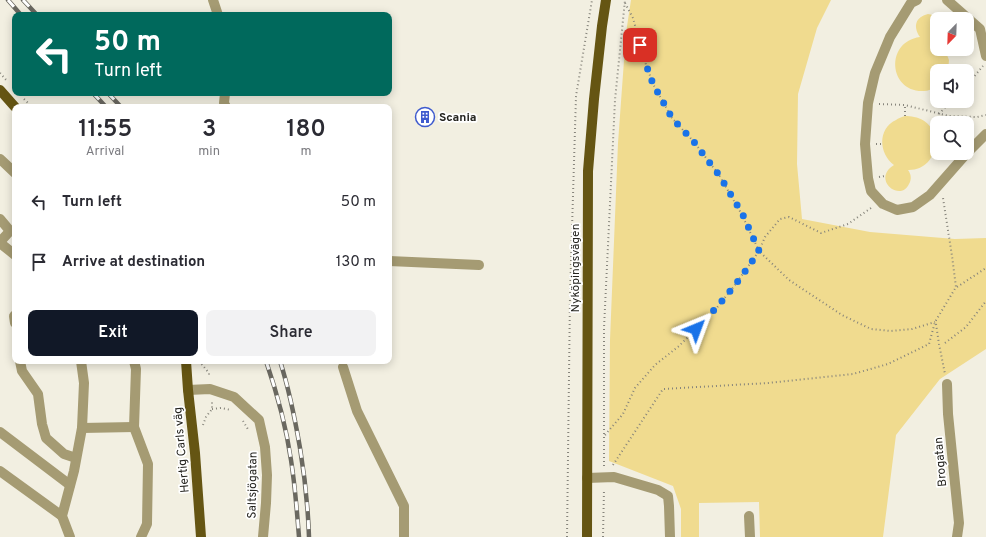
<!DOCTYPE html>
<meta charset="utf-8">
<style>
:root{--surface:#fff;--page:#f2f2f3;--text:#2b2b33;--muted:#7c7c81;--accent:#111827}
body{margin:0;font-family:Overpass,sans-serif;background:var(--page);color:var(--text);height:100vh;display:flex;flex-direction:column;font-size:15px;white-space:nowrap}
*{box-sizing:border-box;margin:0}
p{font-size:13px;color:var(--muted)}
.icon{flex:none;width:22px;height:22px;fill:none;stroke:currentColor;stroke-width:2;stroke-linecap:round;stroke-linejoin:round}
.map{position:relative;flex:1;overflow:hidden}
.drawer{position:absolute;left:12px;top:104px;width:380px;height:260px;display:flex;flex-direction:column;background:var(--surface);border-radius:8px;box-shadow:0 2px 10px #0003}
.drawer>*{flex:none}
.banner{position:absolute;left:12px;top:12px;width:380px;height:84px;border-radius:8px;box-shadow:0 2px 10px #0003;background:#00695c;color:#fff;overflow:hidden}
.needle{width:26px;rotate:203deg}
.buttons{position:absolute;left:930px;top:12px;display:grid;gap:8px}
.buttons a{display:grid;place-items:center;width:44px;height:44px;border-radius:8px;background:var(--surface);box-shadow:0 2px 10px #0003;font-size:20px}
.pin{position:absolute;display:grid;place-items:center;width:34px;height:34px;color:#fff;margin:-17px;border-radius:8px;box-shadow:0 2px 6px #0006}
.me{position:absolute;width:44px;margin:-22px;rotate:44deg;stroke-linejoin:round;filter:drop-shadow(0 0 3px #0008)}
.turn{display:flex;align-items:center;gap:14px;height:84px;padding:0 16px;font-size:18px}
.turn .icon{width:52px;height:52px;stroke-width:2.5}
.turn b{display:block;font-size:28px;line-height:34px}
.eta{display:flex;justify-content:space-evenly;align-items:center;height:68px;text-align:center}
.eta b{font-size:24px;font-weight:600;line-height:28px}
.primary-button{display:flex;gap:8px;margin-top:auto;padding:8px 16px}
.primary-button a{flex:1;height:46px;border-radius:8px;background:var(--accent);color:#fff;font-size:16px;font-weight:600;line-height:46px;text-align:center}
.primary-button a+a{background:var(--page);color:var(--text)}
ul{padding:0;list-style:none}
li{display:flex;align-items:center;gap:12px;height:60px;padding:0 16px}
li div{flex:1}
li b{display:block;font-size:15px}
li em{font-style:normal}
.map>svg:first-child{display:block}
.green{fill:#f0db8f}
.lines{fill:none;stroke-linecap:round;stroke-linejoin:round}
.path{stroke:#86847b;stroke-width:2;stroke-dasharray:1 3;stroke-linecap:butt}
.minor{stroke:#a59b73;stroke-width:10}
.major{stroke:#655513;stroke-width:10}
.rail-casing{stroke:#6a6860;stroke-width:4.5}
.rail{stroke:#fff;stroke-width:3;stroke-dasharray:9;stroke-linecap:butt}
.route{stroke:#1a73e8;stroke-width:7;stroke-dasharray:0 12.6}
.labels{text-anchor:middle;stroke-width:3.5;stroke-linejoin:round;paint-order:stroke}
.poi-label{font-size:12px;font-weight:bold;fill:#25241f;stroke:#fff;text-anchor:start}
.street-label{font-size:12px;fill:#25241f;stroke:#fff}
</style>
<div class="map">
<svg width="986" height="537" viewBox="0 0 986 537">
<rect width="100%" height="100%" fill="#f2efe1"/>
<g class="green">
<polygon points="631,0 831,0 817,28 798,94 797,164 802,219 870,232 955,239 986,238 986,349 940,379 896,435 883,537 760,537 759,502 699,503 699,537 681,537 681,509 673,486 609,461 610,340 618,143 626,33"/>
<path d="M928,14L933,15L939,19H937V37L933,40L937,42V49H944L945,50L949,60L948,71H937V86L936,87C932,89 928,91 924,91C889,93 884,42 920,37C913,27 915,17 928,14Z"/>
<path d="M905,116C908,116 911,116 914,117C945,122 941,171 908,170C911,174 912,179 909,184C900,203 871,179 894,165C879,154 877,129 896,120C898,118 902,117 905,116Z"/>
</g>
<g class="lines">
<g class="path">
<polyline points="625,3 633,18 644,59 653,84 672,118 694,142 719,175 741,213 759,251 765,237 780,219 789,217 821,233 848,224 871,208"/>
<polyline points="0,73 7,81"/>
<polyline points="967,85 983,66"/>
<polyline points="24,99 32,107"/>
<polyline points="879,104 905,105 949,116 977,117 986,115"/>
<polyline points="939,114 951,101"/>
<polyline points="905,116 905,105"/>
<polyline points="876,144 882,144"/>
<polyline points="879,177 885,176"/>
<polyline points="957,287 986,268"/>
<polyline points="936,324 939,344 945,374"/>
<polyline points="945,343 966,327 986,301"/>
<polyline points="199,361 209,373 209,377"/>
<polyline points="212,409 221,408 231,410"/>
<polyline points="243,421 249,431"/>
<polyline points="203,425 206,417 212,409 212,402"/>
<polyline points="605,435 623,414 635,388 655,365 679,346 715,310 735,285 759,251 789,280 842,315 871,329 891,331 912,329 935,322"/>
<polyline points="613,465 663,389 768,383 853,374 888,364 929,344 935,322 956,287 952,256 943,198"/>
<polyline points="604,466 604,328 615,100 625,0"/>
<polyline points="567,537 570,295 576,96 592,0"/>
<polyline points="603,537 604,489"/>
</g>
<g class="minor">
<polyline points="213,0 218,15"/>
<polyline points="917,0 911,3 890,37 875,73 868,103 865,144 868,178 871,191 883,204 897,210 913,207 930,195 967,153"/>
<polyline points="947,0 980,29 986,56"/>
<polyline points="225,93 224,103 226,107"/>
<polyline points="967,153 986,134"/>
<polyline points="0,159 15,173"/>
<polyline points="0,219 10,231 0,242"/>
<polyline points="0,243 15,255"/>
<polyline points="389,261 479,265"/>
<polyline points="15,315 14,316 15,323"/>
<polyline points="20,361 22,371 38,394 42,424 46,438 64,454 76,458"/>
<polyline points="134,361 136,369 134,427 148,464 147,524 141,537"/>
<polyline points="343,367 357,411 404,506 404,537"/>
<polyline points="947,384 948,414 959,523 957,537"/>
<polyline points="188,390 210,389 234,397 259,420 265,447 267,475 266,503 263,537"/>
<polyline points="82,428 134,427"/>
<polyline points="0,432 70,485"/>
<polyline points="0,471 62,516"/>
<polyline points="587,478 614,477 658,490 668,496 669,506 670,537"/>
<polyline points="749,516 750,537"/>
<polyline points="70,537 62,516 74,471 82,428 84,383 81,361"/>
</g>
<g class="major">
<polyline points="0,90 15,107"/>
<polyline points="186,361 188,390 195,453 201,537"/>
<polyline points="587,537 588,171 594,99 602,26 606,0"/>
</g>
<defs>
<g id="rail">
<polyline points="8,0 21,15"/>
<polyline points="23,0 37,15"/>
<polyline points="93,93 106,107"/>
<polyline points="108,93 121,107"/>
<path d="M266,361C277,393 286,426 291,460C295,485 297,511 299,537"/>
<path d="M280,361C289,389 295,419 300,448C305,478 308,507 309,537"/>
</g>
</defs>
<use href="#rail" class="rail-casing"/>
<use href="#rail" class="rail"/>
</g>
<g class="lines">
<path class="route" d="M640,45L644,59L653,84L672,118L694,142L719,175L742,213L759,251C740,280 721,304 696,329"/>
</g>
<defs>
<symbol id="building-ring" viewBox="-11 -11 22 22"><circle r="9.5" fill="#fff" stroke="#3f5bce" stroke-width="1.5"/><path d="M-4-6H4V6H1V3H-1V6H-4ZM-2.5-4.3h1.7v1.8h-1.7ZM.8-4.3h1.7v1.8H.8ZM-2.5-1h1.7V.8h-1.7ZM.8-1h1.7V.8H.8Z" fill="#3f5bce"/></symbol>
</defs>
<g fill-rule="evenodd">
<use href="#building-ring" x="414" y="106" width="22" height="22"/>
</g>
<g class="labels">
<g class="poi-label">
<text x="439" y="121">Scania</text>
</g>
<g class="street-label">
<text transform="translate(575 268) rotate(-90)" y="4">Nyköpingsvägen</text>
<text transform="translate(181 450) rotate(-95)" y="4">Hertig Carls väg</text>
<text transform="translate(940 462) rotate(-95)" y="4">Brogatan</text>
<text transform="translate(252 485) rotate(-89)" y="4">Saltsjögatan</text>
</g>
</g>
</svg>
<div class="buttons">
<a><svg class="needle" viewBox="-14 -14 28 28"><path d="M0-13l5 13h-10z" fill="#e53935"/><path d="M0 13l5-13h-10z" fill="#7c7c81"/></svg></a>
<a><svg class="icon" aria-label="sound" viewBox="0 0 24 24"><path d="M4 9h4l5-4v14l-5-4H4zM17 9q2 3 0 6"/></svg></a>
<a><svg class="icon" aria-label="search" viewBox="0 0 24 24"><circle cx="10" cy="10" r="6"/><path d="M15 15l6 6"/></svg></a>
</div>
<div class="pin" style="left:640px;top:45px;background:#d93025"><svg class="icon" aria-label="arrive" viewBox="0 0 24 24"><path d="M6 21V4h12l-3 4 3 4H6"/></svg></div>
<svg class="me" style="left:696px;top:329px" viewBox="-20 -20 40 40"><path d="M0-17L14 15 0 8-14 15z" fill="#1a73e8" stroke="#fff" stroke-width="4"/></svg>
<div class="banner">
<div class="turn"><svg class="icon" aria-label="left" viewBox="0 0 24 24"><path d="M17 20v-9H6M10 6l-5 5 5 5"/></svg><div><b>50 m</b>Turn left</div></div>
</div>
<section class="drawer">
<div class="eta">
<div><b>11:55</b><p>Arrival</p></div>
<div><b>3</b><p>min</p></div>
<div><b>180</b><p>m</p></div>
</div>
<ul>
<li><svg class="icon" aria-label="left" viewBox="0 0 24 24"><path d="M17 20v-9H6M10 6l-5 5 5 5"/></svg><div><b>Turn left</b></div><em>50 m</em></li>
<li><svg class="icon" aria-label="arrive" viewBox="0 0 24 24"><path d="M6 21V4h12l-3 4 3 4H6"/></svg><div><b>Arrive at destination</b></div><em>130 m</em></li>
</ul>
<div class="primary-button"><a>Exit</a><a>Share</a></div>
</section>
</div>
